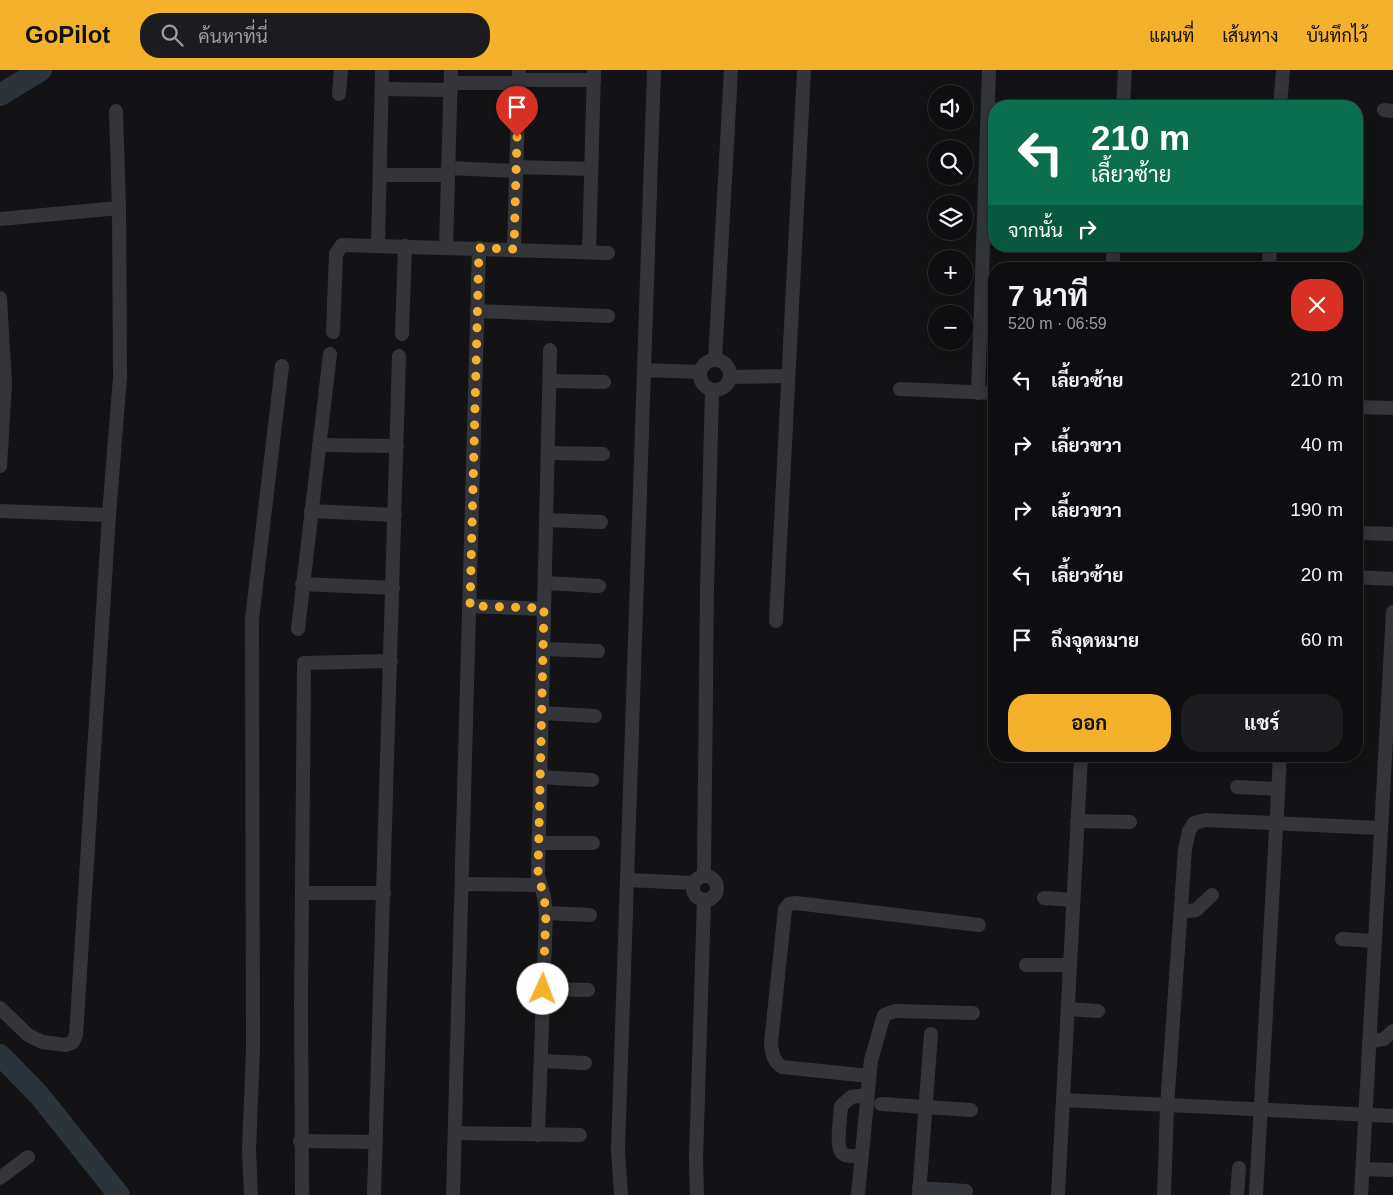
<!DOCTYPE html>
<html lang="th">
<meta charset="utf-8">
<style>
:root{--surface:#0e0e10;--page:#1c1c1e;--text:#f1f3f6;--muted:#9b9c9f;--line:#2e2e30;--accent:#f4b12c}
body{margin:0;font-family:Arial,Sarabun,sans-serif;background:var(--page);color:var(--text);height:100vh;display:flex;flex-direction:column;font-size:19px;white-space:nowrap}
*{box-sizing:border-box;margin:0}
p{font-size:16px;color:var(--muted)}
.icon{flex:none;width:28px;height:28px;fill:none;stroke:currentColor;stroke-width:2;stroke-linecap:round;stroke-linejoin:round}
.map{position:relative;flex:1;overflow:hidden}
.panel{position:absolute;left:988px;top:192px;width:375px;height:500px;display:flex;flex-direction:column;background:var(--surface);border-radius:20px;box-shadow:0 2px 12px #0003,0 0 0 1px var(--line)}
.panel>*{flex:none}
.hud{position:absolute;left:988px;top:30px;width:375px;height:152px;border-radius:20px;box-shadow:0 2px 12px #0003,0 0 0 1px var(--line);background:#0b6e4f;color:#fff;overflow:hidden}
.fabs{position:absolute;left:928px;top:15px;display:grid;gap:10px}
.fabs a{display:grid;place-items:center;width:45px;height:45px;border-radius:50%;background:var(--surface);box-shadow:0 2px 12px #0003,0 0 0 1px var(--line);font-size:25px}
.pin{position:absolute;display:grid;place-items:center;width:42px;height:42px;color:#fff;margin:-51px -21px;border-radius:50% 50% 50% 0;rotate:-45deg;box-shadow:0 0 5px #0007}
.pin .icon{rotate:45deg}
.me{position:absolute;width:55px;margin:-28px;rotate:2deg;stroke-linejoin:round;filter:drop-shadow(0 0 4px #0008)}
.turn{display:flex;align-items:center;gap:18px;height:105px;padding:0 20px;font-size:22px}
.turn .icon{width:65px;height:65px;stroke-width:2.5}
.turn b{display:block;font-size:35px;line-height:42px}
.then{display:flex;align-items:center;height:48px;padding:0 20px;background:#0003;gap:10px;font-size:19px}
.round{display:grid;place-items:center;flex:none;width:52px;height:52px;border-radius:20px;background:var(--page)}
.summary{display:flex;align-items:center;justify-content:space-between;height:85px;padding:0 20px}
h1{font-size:30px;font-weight:700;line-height:38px}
.action{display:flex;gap:10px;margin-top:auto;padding:10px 20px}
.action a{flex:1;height:58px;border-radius:20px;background:var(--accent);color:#111;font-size:20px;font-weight:700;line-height:58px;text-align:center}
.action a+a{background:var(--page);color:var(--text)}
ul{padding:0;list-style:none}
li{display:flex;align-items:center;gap:15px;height:65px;padding:0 20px}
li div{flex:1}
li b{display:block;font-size:19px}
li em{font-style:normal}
header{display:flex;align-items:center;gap:30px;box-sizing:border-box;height:70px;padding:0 25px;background:var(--accent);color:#111}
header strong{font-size:24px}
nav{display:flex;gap:28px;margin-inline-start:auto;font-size:18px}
.search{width:350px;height:45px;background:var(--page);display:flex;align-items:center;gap:12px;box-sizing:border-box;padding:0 18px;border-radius:20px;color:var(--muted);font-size:19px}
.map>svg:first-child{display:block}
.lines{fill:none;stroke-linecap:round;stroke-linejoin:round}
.river{stroke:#2b343a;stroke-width:22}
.minor{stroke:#34353a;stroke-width:14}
.route{stroke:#f4b12c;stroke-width:9;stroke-dasharray:0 16.2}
</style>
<header>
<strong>GoPilot</strong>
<div class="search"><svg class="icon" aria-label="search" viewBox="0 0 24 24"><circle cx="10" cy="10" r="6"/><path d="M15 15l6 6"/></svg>ค้นหาที่นี่</div>
<nav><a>แผนที่</a><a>เส้นทาง</a><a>บันทึกไว้</a></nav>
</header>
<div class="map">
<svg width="1393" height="1125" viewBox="0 0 1393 1125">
<rect width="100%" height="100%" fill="#131315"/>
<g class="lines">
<g class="river">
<polyline points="0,25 41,0"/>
<polyline points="0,985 39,1025 119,1125"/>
</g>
<g class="minor">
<polyline points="519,10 594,10"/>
<polyline points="451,13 519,13"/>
<polyline points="382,19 451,20"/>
<polyline points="339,24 341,0"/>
<polyline points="1123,36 1125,0"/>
<polyline points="1280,36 1283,0"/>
<polyline points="1384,40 1393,41"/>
<polyline points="516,97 591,99"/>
<polyline points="448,98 516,101"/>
<polyline points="380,105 448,105"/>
<polyline points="0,149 119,138"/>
<polyline points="378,176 382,0"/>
<polyline points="446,177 451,0"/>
<polyline points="514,179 519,0"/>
<polyline points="589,182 594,0"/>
<polyline points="1112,199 1114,176"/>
<polyline points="1269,199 1270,176"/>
<polyline points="0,228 5,314 0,396"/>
<polyline points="477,241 608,246"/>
<polyline points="333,262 336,184 342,175 608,183"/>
<polyline points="402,264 405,176"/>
<circle cx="715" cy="305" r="15"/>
<polyline points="715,290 731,0"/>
<polyline points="644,300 700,302"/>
<polyline points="730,307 788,306"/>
<polyline points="551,311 604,312"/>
<polyline points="900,319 994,323"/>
<polyline points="978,323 989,0"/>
<polyline points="1356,337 1393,338"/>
<polyline points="319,375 397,376"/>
<polyline points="548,383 603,384"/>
<polyline points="0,441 109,445"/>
<polyline points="311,441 395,445"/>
<polyline points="546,450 601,452"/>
<polyline points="1356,463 1393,464"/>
<polyline points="1356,507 1393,509"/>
<polyline points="545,513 599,516"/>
<polyline points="302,514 393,518"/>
<polyline points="470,536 544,539"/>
<polyline points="776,551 804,0"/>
<polyline points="298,559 330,284"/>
<polyline points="544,579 598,581"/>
<polyline points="542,643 595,646"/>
<polyline points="540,707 592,710"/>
<polyline points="1237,717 1278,719"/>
<polyline points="1077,751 1130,752"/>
<polyline points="539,773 593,773"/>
<polyline points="704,805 707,520 712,320"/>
<circle cx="705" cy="818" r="12"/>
<polyline points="627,810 693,813"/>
<polyline points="463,814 540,815"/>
<polyline points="302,823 384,823"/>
<polyline points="1044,828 1073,830"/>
<polyline points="1181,842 1196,840 1212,825"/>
<polyline points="546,843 590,845"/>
<polyline points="1342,869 1374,871"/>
<polyline points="1026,895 1070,895"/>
<polyline points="543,919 588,920"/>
<polyline points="0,938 28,965 42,972 66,975 73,972 76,965 109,445 120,307 119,138 116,41"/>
<polyline points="1068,939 1098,941"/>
<polyline points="1369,972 1384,969 1393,961"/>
<polyline points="541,991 585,993"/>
<path d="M869,1006L782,997C773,991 772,983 771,973L785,839L789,834L796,833L979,855"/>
<polyline points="1064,1030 1393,1046"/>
<polyline points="881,1034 971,1040"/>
<polyline points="455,1063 580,1065"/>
<polyline points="538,1065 546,843 544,827 538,805 550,280"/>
<polyline points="300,1071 375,1072"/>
<path d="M861,1086C856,1086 846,1087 842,1083C835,1076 841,1046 841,1036L851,1027L867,1025"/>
<polyline points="1363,1099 1393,1100"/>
<polyline points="0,1108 28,1087"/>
<polyline points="919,1118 966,1121"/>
<polyline points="251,1125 249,1080 253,980 252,549 282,296"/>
<polyline points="302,1125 301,933 304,593 391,591"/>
<polyline points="374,1125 399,286"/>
<polyline points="453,1125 479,178"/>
<polyline points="621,1125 618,1080 654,0"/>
<polyline points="697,1125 696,1089 704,830"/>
<polyline points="858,1125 871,990 884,945 895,941 973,943"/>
<polyline points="919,1125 931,964"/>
<polyline points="1058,1125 1081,686"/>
<polyline points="1164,1125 1167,1037 1185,779 1189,761 1194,753 1206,750 1380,758"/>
<polyline points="1237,1125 1239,1098"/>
<polyline points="1256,1125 1280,686"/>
<polyline points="1361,1125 1393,542"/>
</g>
</g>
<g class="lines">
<polyline class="route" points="517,67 514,179 479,178 470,536 544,538 538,805 544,827 546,843 543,919"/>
</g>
</svg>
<div class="fabs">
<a><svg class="icon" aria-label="sound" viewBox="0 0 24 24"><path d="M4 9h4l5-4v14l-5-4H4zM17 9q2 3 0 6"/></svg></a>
<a><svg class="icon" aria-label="search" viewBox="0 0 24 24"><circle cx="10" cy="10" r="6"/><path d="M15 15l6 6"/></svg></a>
<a><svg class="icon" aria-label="layers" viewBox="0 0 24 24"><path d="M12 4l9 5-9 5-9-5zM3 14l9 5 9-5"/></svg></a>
<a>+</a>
<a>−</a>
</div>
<div class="pin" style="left:517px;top:67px;background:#d93025"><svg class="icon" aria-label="arrive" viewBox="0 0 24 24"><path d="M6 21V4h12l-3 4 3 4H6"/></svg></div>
<svg class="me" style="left:543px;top:919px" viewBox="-20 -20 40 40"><circle r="19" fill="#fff"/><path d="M0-13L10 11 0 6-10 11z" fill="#f4b12c"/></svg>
<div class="hud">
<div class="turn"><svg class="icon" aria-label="left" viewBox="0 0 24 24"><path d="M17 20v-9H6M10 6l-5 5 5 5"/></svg><div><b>210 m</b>เลี้ยวซ้าย</div></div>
<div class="then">จากนั้น<svg class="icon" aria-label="right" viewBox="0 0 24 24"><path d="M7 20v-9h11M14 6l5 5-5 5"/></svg></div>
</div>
<section class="panel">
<div class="summary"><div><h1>7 นาที</h1><p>520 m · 06:59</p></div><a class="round" style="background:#d93025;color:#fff"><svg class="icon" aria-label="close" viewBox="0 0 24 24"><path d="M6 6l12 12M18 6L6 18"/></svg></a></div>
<ul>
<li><svg class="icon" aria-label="left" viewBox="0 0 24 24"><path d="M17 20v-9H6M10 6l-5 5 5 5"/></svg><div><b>เลี้ยวซ้าย</b></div><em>210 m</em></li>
<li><svg class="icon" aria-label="right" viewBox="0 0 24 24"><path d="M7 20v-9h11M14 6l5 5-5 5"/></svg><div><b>เลี้ยวขวา</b></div><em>40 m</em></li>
<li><svg class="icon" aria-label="right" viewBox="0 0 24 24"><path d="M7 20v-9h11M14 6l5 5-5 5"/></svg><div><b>เลี้ยวขวา</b></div><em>190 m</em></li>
<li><svg class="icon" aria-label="left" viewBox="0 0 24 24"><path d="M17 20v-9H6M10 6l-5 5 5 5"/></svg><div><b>เลี้ยวซ้าย</b></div><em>20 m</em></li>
<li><svg class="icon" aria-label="arrive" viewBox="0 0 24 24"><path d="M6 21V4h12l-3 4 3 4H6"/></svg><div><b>ถึงจุดหมาย</b></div><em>60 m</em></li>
</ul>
<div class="action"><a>ออก</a><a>แชร์</a></div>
</section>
</div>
